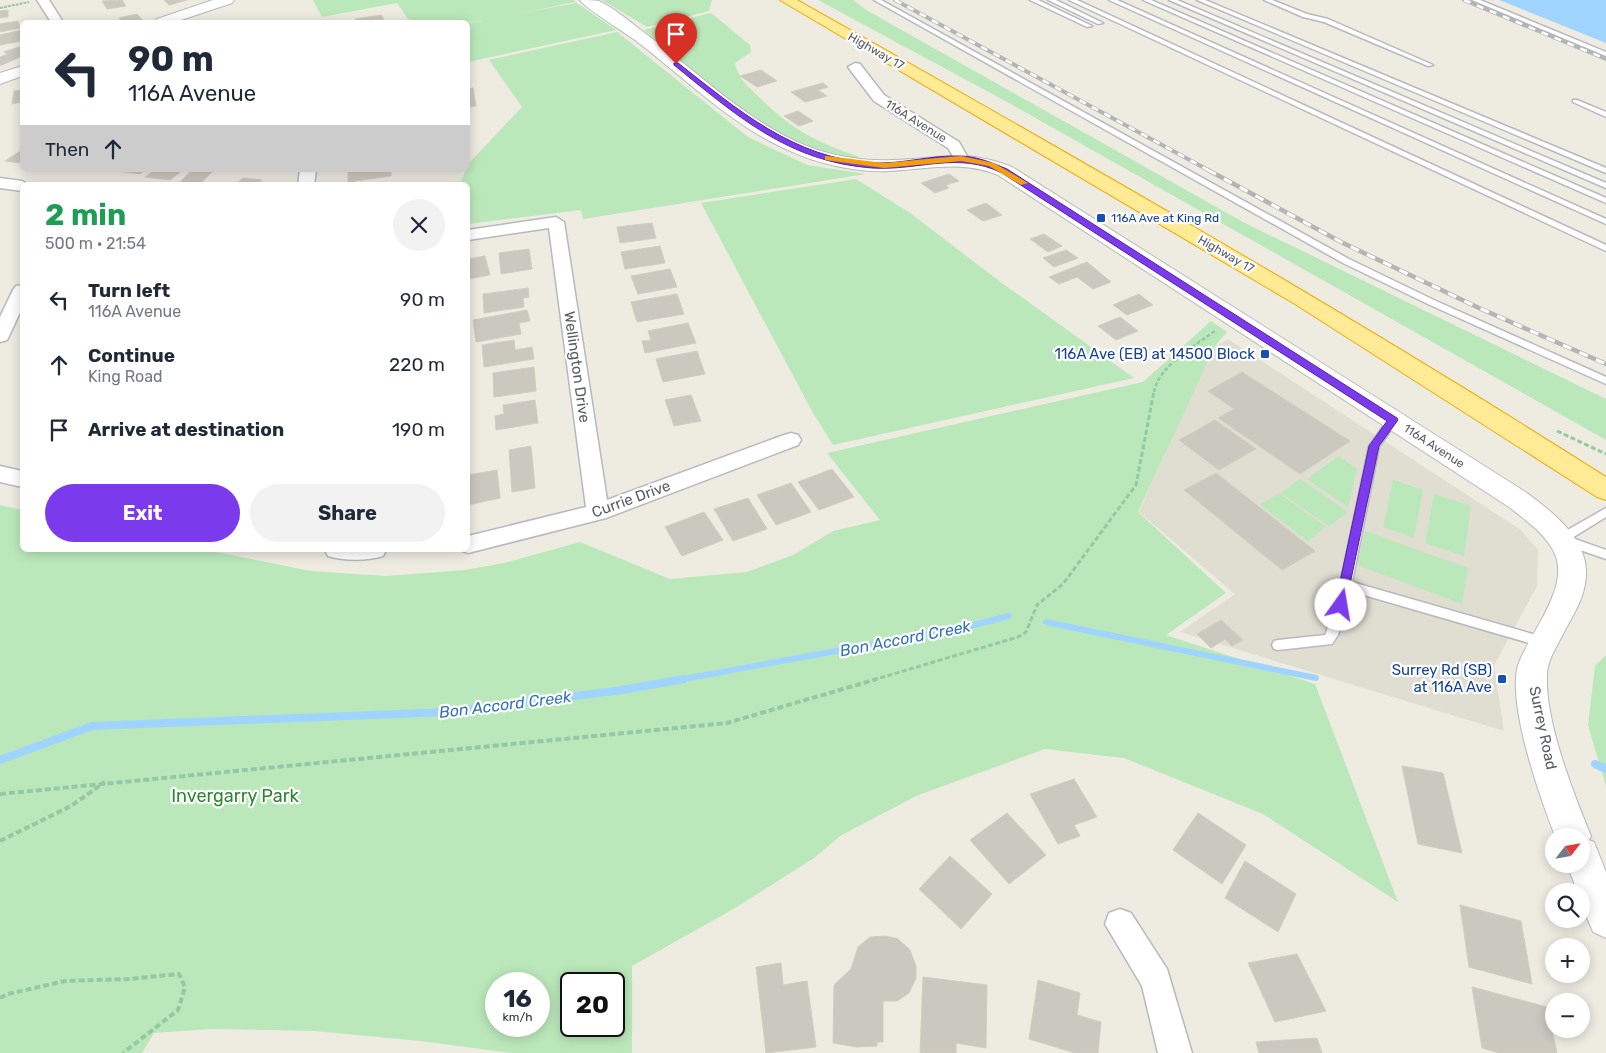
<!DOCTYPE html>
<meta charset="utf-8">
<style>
:root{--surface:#fff;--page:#f2f2f3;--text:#1f2937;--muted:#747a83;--accent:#7c3aed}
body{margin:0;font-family:Rubik,sans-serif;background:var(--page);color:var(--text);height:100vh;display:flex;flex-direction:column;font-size:19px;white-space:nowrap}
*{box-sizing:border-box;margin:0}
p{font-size:16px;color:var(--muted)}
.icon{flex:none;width:28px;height:28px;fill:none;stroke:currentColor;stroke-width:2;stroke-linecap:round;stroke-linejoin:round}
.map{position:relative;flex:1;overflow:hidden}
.details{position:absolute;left:20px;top:182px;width:450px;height:370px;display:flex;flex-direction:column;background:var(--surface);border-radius:8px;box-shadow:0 2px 12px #0003}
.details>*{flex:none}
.top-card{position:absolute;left:20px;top:20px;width:450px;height:152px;border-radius:8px;box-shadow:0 2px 12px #0003;background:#fff;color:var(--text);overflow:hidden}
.needle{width:32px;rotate:59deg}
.tools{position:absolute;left:1545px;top:828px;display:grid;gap:10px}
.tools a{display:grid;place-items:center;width:45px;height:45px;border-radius:50%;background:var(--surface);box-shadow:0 2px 12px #0003;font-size:25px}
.speed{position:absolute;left:485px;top:972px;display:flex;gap:10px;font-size:25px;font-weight:700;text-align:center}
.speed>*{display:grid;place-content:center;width:65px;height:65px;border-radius:50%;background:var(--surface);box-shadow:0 2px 12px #0003;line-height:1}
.speed small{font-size:12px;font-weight:400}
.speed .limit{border:2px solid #111;border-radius:8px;background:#fff;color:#111}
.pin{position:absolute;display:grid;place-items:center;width:42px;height:42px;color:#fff;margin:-51px -21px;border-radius:50% 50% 50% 0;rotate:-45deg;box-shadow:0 0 5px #0007}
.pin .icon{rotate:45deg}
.me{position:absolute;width:55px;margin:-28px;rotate:13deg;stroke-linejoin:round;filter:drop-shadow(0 0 4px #0008)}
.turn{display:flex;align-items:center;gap:18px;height:105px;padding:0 25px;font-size:22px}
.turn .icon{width:65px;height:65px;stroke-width:2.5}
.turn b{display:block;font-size:35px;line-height:42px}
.then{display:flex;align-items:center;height:48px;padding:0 25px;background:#0003;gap:10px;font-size:19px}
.round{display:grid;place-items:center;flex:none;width:52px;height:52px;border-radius:26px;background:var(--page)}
.overview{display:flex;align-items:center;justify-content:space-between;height:85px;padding:0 25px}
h1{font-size:30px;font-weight:700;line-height:38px;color:#1e9e55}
.cta{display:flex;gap:10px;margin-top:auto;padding:10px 25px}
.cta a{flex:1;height:58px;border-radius:30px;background:var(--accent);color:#fff;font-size:20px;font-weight:700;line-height:58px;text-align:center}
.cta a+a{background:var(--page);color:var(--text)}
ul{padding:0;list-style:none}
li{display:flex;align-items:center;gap:15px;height:65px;padding:0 25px}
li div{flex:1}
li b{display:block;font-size:19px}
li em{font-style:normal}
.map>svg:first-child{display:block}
.education{fill:#e0ddd1}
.green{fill:#bbe8bb;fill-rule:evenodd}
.water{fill:#9fd4ff}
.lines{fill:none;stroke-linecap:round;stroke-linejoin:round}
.stream-far1{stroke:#9fd4ff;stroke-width:6}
.stream{stroke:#9fd4ff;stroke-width:8}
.building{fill:#cbc8c0;stroke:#d3cdbf}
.service-casing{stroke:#b6b9bf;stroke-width:3}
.minor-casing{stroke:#b6b9bf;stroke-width:3}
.tertiary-casing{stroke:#b6b9bf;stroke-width:2}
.trunk-casing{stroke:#eea800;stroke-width:2}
.path-far3{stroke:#93c9a4;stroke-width:2;stroke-dasharray:3 1;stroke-linecap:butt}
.path-far2{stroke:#93c9a4;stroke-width:2.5;stroke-dasharray:4 2;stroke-linecap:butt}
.path-far1{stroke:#93c9a4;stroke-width:3;stroke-dasharray:5 2.5;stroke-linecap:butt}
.path{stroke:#93c9a4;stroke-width:4;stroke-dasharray:6 3;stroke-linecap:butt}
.service{fill:#fff;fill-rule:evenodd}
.minor{fill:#fff;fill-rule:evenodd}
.tertiary{fill:#fff;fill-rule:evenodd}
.trunk{fill:#ffea95;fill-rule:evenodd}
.rail-far1-casing{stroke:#b3b4b4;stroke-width:4}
.rail-casing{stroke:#b3b4b4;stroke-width:4.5}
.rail-far1{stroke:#fff;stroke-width:2.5;stroke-dasharray:7;stroke-linecap:butt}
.rail{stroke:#fff;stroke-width:3;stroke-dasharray:9;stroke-linecap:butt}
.route{fill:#7c3aed;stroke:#51269a}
.slow{fill:#f59e0b}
.transit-dot{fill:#1a4fb4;stroke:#fff;stroke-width:2}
.labels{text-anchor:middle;stroke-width:4.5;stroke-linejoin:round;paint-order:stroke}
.far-street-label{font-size:12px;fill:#595d63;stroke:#fff}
.far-transit-label{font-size:12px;fill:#164399;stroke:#fff;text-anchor:start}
.transit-label{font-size:15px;fill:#164399;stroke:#fff;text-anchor:end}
.street-label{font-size:15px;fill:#595d63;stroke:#fff}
.water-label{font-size:16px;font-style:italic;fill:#3573b9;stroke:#fff}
.near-park-label{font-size:18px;fill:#2e8633;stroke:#fff}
</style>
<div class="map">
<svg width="1606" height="1053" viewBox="0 0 1606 1053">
<rect width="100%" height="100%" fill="#eeebe1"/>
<polygon class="education" points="1228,339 1521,530 1538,550 1537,586 1494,665 1504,731 1180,632 1235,594 1139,512 1212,348"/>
<g class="green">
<path d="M313,0H573L576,2C522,12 463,31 408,19L397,3L322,17Z"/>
<polygon points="602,0 712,0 709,11 647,27"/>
<polygon points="818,0 853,0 868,11 1243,222 1606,399 1606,440 1009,103"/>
<polygon points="577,3 616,30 468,62 468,23"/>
<path d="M711,13L750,45L751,52L735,63C738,79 748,86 759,97C792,130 816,142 860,157C850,161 841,157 831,154C758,135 701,77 644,30Z"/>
<polygon points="617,32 748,137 807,165 866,174 583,219 581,210 468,224 468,185 459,185 470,162 522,107 489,60"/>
<polygon points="856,179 910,213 1002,283 1134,378 833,445 813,413 701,203"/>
<path d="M1211,321L1227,332L1215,346L1138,512L1226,593L1166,635L1315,684L1398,902L1263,814L1124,758L1045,749L916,796L840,836L814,858L735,908L632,966V1053H511L420,1041L315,1031L212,1029L154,1033L142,1053H0V505L22,510V550H207L310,571L386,576L465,570L504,563L580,542L670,579L747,572L793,555L833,531L880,520L827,453L1143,382ZM496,984H539V1026H496ZM571,984H614V1026H571Z"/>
<polygon points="1339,456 1357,469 1348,507 1307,479"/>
<polygon points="1300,479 1348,512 1329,526 1281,493"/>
<polygon points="1393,480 1423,490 1414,538 1383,527"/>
<polygon points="1279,493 1326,527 1308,541 1260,505"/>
<polygon points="1434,494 1471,506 1464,556 1425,543"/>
<polygon points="1365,531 1468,568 1462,604 1357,565"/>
<polygon points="1606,655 1606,786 1588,725 1595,666"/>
</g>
<polygon class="water" points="1499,0 1606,0 1606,43"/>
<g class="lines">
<g class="stream-far1">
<polyline points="1046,622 1316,678"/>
<polyline points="678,680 962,628 1009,616"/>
</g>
<g class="stream">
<polyline points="0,760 92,726 448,712 622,690 684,679"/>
<polyline points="1595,764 1606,769"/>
</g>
</g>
<g class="building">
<polygon points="122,0 126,6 107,9 102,1"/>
<polygon points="164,0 187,0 169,5"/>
<polygon points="8,10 8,17 0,18 0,11"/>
<polygon points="137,14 144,22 122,22 119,18"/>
<polygon points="381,15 384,19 357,22 355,19"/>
<polygon points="18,21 20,28 0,32 0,24"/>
<polygon points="22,30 22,41 0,45 0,35"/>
<polygon points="22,46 22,56 0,66 0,57 8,54 4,52"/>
<polygon points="761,70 777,81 757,87 740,76"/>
<polygon points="823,83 828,87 818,90 827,96 805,102 791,92"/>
<polygon points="473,88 476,106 468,107 468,89"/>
<polygon points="22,90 22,102 12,104 14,91"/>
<polygon points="798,111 813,121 799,126 784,116"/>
<polygon points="22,150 22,163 5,161"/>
<polygon points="118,170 145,170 140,174 116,171"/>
<polygon points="154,170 183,170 170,180 145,177"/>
<polygon points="192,170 214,170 201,183 180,182"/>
<polygon points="348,170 391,170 391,176 348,182"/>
<polygon points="949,174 959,181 946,185 949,188 935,193 921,183"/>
<polygon points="243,178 262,180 257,185 235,185"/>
<polygon points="986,203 1002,215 983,221 967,210"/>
<polygon points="652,223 656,238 620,243 617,227"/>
<polygon points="1044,234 1062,246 1048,252 1030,239"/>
<polygon points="660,246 665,263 625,269 621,252"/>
<polygon points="529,249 532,269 501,274 499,253"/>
<polygon points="1066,250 1078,258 1054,267 1043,258"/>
<polygon points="485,256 490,275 468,279 468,259"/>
<polygon points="1087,262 1111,282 1093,289 1077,277 1059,284 1049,277"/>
<polygon points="670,269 677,287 638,294 631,276"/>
<polygon points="528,288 529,297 523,298 524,307 484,313 483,294"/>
<polygon points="677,294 684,314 637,322 631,302"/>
<polygon points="1139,294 1153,305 1127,315 1113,305"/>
<polygon points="527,310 530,321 519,323 521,334 476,342 473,320"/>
<polygon points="1120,317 1138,331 1116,340 1098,326"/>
<polygon points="688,323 696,343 645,353 642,341 651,340 648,331"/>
<polygon points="514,340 515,350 532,347 534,359 484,367 482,345"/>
<polygon points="697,351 705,374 663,382 656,359"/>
<polygon points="534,367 536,391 494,397 493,373"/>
<polygon points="1242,372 1350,441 1300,474 1218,418 1234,409 1208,391"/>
<polygon points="691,395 701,421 674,426 665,400"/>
<polygon points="535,400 538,423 496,430 495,416 504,414 503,405"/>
<polygon points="1215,420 1256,449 1219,470 1179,440"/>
<polygon points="531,446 535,488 512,492 509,450"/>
<polygon points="832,469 854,497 819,510 798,482"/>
<polygon points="497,470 500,498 468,505 468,475"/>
<polygon points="1216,473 1315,551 1282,570 1184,490"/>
<polygon points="791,483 811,512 776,525 757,495"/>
<polygon points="748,498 767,529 733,541 714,509"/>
<polygon points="704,512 723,540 682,556 665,527"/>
<polygon points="1221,620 1243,640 1232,646 1225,639 1211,648 1197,634"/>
<polygon points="1402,766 1443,773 1462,853 1418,844"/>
<polygon points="1074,779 1097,817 1074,825 1080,836 1058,844 1030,794"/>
<polygon points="1007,813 1046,855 1009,884 970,840"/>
<polygon points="1198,813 1246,845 1222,884 1173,850"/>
<polygon points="950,856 992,894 961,929 919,889"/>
<polygon points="1245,861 1296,894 1278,932 1225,898"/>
<polygon points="1460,905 1521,921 1532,984 1469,967"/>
<polygon points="885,936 898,939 910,950 916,966 916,978 909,993 897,1001 883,1001 883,1042 877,1042 877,1046 857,1047 833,1043 834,985 851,969 858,947 870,937"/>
<polygon points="1297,954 1326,1011 1275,1022 1248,963"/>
<polygon points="781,963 783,985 807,981 816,1047 766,1053 756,967"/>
<polygon points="923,977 987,985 986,1048 956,1043 956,1053 920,1053"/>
<polygon points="1038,980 1080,993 1077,1015 1101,1022 1098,1053 1075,1053 1029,1039"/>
<polygon points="1472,987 1547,1007 1557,1053 1499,1053 1482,1048"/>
<polygon points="1317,1038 1322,1053 1259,1053 1256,1042"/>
</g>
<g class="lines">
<defs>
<g id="service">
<polygon points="874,0 881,0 1349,259 1436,301 1606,377 1606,384 1430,305 1343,263"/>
<polygon points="1030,0 1038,0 1092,26 1087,27"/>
<polygon points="1048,0 1056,0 1103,23 1098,24"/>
<polygon points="1069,0 1077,0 1606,245 1606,251"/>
<polygon points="1109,0 1117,0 1606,219 1606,224"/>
<polygon points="1143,0 1151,0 1606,198 1606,203"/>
<polygon points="1169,0 1177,0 1606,183 1606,188"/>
<polygon points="1197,0 1205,0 1606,168 1606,173"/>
<polygon points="1264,0 1272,0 1307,14 1328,19 1433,65 1428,66 1324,22 1303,17"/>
<polygon points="1472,0 1480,0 1606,52 1606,56"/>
<polygon points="1573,100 1577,100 1606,112 1606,117 1573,102"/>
<polygon points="1393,417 1398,420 1379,447 1352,582 1543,637 1547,638 1549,642 1547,646 1543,647 1350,591 1338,635 1332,644 1278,650 1274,649 1272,645 1274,641 1278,640 1325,635 1326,633 1340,585 1369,446 1389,418"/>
<polygon points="1606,508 1606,517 1572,538 1606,550 1606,559 1557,542 1555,539 1557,536"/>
</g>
<g id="minor">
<polygon points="37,0 49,0 63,22 51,22"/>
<polygon points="855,63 860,64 884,95 959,142 968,158 966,161 956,161 948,148 874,101 848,67"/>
<polygon points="300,170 316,170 314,185 298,185"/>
<polygon points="0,178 22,181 29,185 22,185 22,191 0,188"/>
<polygon points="556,217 564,222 607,500 784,435 791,433 798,435 801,440 798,445 606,518 468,553 460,550 468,550 468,536 586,507 549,228 468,240 468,230"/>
<polygon points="22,285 22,308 9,336 7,340 0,342 0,317 13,290 16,286"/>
<polygon points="0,466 22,471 22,487 0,482"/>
<path d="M325,550H386L383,556C367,561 344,561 328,556Z"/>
<polygon points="1120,909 1131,913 1167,969 1192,1053 1158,1053 1142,986 1105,924 1109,913"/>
</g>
<g id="tertiary">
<polygon points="213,0 234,0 232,3 175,22 155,22 157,19"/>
<path d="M580,0C586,0 593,0 599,1C614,8 629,21 642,31C689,65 732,108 783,135C816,153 854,162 892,160C940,159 964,148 1012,167L1527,493C1556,515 1593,543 1585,584C1582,603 1570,620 1562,636C1556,648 1547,661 1547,675C1545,722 1573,792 1591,836L1589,840L1594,842L1606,872V938L1593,932L1581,903V891H1577L1567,864H1581V836H1555C1540,797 1507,705 1518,665C1530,632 1573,585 1553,550C1543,532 1524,519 1509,507L998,175C952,156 909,176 860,170C763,159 708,96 635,40C623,31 586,9 580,0Z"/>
<polygon points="22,66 22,76 0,84 0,73"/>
</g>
<path id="trunk" d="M780,0H797C1070,154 1342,309 1606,477V500L1597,497L1295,304Z"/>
</defs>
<use href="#service" class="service-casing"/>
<use href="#minor" class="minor-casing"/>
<use href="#tertiary" class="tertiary-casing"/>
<use href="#trunk" class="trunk-casing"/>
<polyline class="path-far3" points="0,8 29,2"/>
<path class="path-far2" d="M1154,392C1159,365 1195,346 1216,330"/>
<g class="path-far1">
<polyline points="1557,431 1606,454"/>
<polyline points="873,680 1018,637 1026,632 1037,605 1063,584 1136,485 1154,391"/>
</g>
<g class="path">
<polyline points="0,794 727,723 877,679"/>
<polyline points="0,841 71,806 105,782"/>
<polyline points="0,998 8,994 65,981 129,979 179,974 185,987 178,1010 123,1053"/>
</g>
<use href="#service" class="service"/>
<use href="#minor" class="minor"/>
<use href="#tertiary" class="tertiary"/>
<use href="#trunk" class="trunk"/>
<defs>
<g id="rail-far1">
<polyline points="895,0 1210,171"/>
<polyline points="1464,0 1606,59"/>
</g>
<polyline id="rail" points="1208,170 1341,242 1479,308 1606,364"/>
</defs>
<use href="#rail-far1" class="rail-far1-casing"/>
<use href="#rail" class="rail-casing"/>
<use href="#rail-far1" class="rail-far1"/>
<use href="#rail" class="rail"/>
</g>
<path class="route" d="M674,63H678C737,109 794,159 873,163C903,164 931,155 960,156C976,156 993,163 1007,169L1397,418L1398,420L1379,446L1345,608L1341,610L1335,605L1369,446L1387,421L1002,173C957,151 919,171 872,168C788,162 736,115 674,65Z"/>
<polygon class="slow" points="827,156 884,163 961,156 994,163 1028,183 1021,185 989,166 961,161 884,168 825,160 825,156"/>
<g class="transit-dot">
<rect x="1096" y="213" width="10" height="10" rx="2.5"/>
<rect x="1260" y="349" width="10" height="10" rx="2.5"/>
<rect x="1497" y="674" width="10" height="10" rx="2.5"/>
</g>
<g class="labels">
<g class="far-street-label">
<text transform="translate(876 51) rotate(30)" y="4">Highway 17</text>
<text transform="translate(916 121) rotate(32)" y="4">116A Avenue</text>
<text transform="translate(1226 254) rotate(30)" y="4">Highway 17</text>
<text transform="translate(1434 446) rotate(33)" y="4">116A Avenue</text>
</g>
<g class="far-transit-label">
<text x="1111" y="222">116A Ave at King Rd</text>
</g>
<g class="transit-label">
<text x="1255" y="359">116A Ave (EB) at 14500 Block</text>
<text x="1492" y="675">Surrey Rd (SB)<tspan x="1492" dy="17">at 116A Ave</tspan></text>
</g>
<g class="street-label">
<text transform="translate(577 367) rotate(82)" y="5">Wellington Drive</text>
<text transform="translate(631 499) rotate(-20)" y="5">Currie Drive</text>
<text transform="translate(1543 728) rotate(78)" y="5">Surrey Road</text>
</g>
<g class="water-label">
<text transform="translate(905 638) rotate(-11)" y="6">Bon Accord Creek</text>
<text transform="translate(505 704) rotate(-7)" y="6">Bon Accord Creek</text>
</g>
<g class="near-park-label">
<text x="235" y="802">Invergarry Park</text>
</g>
</g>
</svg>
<div class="tools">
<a><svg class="needle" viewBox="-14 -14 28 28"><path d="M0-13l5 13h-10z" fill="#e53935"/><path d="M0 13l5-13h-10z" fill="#747a83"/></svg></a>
<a><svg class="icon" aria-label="search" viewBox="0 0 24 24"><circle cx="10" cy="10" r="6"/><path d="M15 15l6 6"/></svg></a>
<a>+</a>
<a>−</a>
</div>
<div class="speed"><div>16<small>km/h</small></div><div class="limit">20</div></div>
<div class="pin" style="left:676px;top:64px;background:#d93025"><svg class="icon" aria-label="arrive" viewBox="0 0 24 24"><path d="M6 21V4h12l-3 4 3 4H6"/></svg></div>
<svg class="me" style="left:1341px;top:605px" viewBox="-20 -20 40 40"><circle r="19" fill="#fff"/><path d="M0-13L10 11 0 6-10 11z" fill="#7c3aed"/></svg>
<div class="top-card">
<div class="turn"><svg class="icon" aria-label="left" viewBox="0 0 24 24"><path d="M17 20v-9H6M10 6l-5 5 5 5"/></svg><div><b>90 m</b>116A Avenue</div></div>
<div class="then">Then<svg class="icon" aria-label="ahead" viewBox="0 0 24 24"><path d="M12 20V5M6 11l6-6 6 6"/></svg></div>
</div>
<section class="details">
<div class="overview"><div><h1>2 min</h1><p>500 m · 21:54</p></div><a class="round"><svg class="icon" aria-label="close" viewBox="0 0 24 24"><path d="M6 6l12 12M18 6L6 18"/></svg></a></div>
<ul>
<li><svg class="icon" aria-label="left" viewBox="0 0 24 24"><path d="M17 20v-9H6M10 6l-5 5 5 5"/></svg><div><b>Turn left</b><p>116A Avenue</p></div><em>90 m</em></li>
<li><svg class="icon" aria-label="ahead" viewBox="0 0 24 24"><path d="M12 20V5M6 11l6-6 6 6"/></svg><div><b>Continue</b><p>King Road</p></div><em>220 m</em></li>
<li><svg class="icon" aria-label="arrive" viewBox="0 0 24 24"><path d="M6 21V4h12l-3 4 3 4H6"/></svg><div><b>Arrive at destination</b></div><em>190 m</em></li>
</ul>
<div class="cta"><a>Exit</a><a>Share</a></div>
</section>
</div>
